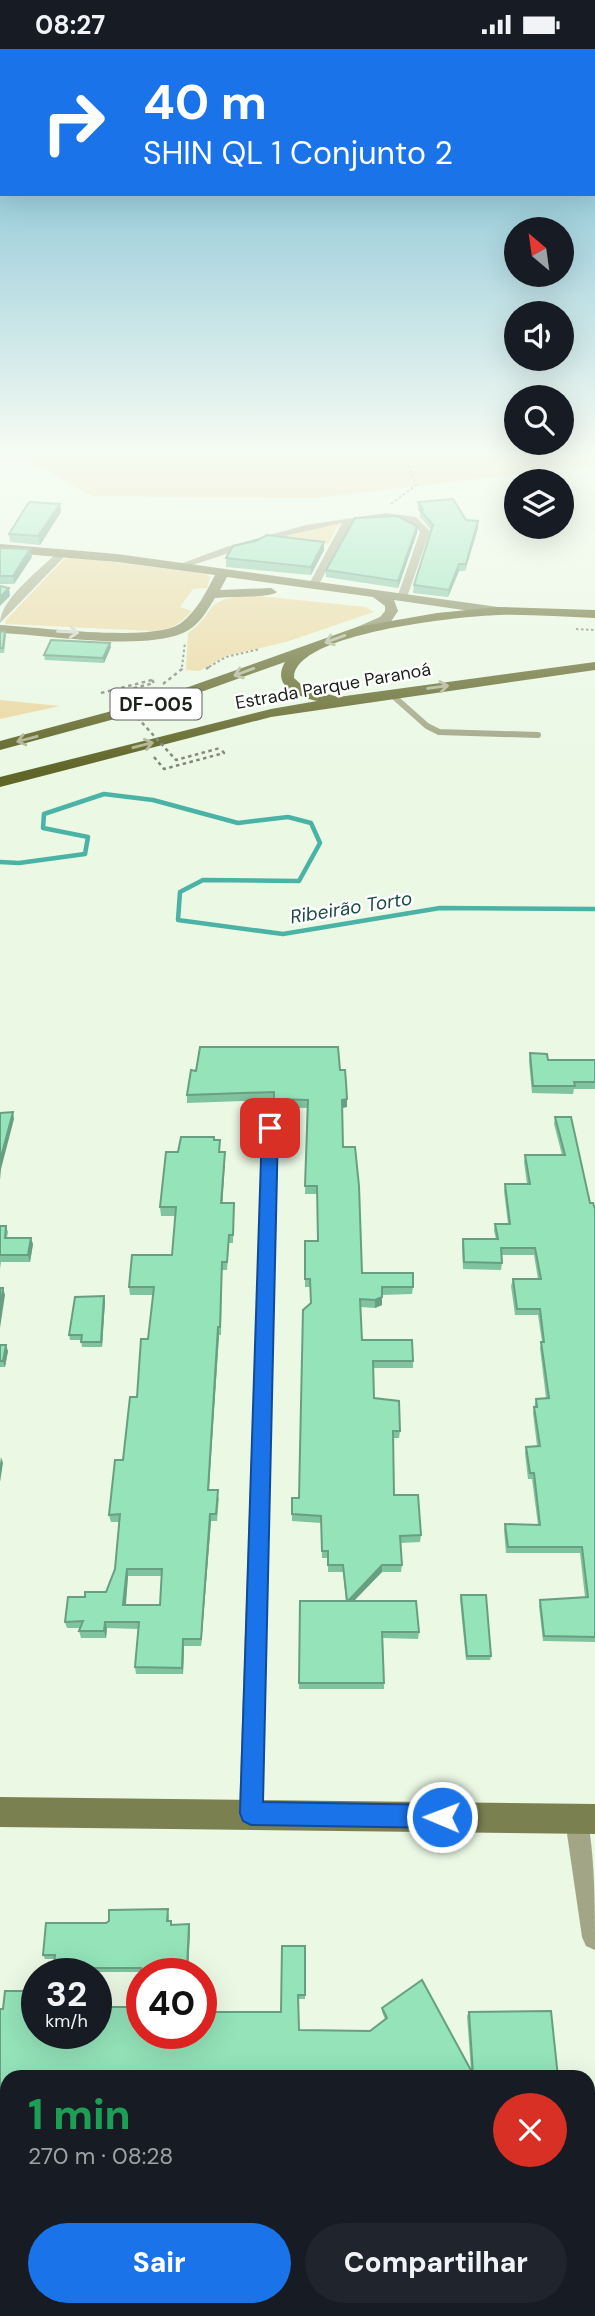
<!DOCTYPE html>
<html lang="pt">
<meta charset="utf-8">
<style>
:root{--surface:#171b24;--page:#20242c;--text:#f1f3f6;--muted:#9ea1a6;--accent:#1a73e8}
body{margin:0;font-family:"DM Sans",sans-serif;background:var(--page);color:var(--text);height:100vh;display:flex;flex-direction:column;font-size:26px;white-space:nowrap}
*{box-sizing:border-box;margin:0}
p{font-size:23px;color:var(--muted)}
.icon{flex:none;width:38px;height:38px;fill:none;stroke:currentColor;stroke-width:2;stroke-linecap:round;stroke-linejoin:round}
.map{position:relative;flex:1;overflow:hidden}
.side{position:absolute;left:0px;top:2021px;width:595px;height:247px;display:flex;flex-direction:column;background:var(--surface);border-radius:21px 21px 0 0;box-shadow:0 7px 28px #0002}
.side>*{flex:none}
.banner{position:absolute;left:0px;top:0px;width:595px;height:147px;box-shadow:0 7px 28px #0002;background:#1a73e8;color:#fff;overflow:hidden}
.needle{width:46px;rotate:331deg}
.buttons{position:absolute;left:504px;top:168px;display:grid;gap:14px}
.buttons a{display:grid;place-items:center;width:70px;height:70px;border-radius:50%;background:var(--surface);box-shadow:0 7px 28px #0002;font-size:35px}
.speed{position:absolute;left:21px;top:1909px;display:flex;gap:14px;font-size:35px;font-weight:700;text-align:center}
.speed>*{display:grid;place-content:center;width:91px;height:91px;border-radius:50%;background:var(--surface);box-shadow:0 7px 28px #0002;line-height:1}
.speed small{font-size:18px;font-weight:400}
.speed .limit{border:10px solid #d22;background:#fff;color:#111}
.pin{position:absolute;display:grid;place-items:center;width:60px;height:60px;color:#fff;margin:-30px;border-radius:14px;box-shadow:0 4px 10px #0006}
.me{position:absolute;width:77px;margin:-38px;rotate:271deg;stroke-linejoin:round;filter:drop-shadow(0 0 5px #0008)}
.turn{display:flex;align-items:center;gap:24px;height:147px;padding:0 28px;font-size:32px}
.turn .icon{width:91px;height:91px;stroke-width:2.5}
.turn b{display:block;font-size:49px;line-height:60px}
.round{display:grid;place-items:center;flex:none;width:74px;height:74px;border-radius:37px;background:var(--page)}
.overview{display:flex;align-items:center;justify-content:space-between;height:119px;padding:0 28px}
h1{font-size:42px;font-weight:800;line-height:52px;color:#1e9e55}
.primary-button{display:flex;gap:14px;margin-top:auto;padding:14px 28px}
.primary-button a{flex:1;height:80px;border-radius:42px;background:var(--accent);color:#fff;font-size:28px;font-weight:800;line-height:80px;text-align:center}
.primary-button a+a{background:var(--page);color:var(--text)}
.status{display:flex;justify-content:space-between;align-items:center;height:49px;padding:0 35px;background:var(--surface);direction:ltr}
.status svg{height:19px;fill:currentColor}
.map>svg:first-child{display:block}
.green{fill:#ebd69d}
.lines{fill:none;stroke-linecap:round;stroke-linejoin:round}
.stream{stroke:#4ab3a6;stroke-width:4.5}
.path-far1{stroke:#7b8477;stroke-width:2;stroke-dasharray:2.5 2.5;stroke-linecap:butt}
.path{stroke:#7b8477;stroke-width:2.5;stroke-dasharray:3.5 3.5;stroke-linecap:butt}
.lane{stroke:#a2a686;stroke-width:6}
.street{fill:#a2a686;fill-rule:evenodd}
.secondary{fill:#7b8051;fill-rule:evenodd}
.primary{fill:#606528;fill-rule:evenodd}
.path-bridge{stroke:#7b8477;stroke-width:2.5;stroke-dasharray:3.5 3.5;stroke-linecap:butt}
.wall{fill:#7fc39f;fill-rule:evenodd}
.shaded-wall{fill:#689f82}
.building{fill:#94e3b9;stroke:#689f82;stroke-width:2;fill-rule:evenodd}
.oneway{stroke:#d1d3c2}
.oneway2{stroke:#b0b294}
.route{fill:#1a73e8;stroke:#114b97;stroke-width:2}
.labels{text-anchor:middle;stroke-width:5;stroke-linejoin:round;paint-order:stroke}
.far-street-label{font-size:18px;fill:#1b2019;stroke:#fff}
.shield{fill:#fff;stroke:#5f635e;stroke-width:2}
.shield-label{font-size:19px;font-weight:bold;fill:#1b2019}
.far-water-label{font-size:19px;font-style:italic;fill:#1d4b45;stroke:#fff}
</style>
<div class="status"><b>08:27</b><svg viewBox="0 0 49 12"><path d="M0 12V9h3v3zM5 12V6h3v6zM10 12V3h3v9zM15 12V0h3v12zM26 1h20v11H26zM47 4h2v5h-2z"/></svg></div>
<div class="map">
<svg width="595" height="2267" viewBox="0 0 595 2267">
<rect width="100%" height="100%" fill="#eaf8e4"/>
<g class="green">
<polygon points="13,404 595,404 595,416 316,449 93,447"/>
<polygon points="339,475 328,495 272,488"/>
<path d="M73,508L206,525L210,528L207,539L193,540L180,558L192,562C180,575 171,581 153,582L6,575L5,572L64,510Z"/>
<path d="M248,546L366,558L374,563L286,593L226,607L199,622L186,621L188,584C219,562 199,552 248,546Z"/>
<polygon points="0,651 60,657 0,670"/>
</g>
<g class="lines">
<polyline class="stream" points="0,813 19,814 85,805 88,788 43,779 44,765 104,745 153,751 238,774 288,768 311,774 320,794 299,832 203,831 180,843 178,871 283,885 440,859 595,860"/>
<g class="path-far1">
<polyline points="391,455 416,436 404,404"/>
<polyline points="576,580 595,581"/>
<polyline points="182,618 185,593"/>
<polyline points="209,618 226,608 260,600"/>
</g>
<g class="path">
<polyline points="206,620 212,616"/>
<polyline points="163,635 182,620 182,616"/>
<polyline points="101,644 152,631"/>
<polyline points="113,647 146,641"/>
<polyline points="154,708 164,720 224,704 220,699"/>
</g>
<polyline class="lane" points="391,645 427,677 439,683 538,686"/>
<g class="street">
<path d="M386,464L416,468L430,482L406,551L397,549L420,483C401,465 377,470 353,473L318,537L313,540L308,537L342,474L271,490L184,519L175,517L226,498L306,476Z"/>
<path d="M60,501L69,503L0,574C0,550 43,518 60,501Z"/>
<polygon points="270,1073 278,1079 263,1764 260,1773 251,1776 242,1773 239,1764 262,1079"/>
<path d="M577,1759L586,1762C595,1804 595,1857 595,1901L586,1897L582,1888L565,1771L568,1762Z"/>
<rect x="588" y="2113" width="7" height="30"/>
<rect x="0" y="2116" width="7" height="30"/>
</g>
<g class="secondary">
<path d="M0,495L117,505L498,558L504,562L498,566L394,551L398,562L390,574L362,585L355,581L357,578L380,568L385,562V557L373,548L227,528L220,541L271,539L277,543C270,549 229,547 215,549C207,562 198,578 183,584C140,602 48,586 0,584V576C38,578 154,594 181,574C197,562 206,543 215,526L117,513L0,503Z"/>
<polygon points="0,1748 595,1755 595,1785 0,1778"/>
</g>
<path class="primary" d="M498,558L595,561V569C563,568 530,565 498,566C462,567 293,584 294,629L304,638L338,648L595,613V621L271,668L0,738V728L271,660L317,652C297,647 271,637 285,613L159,658L0,701V692L149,652L357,578L437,564Z"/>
<polyline class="path-bridge" points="152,631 154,634 115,644 176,711 220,699"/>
</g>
<g class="wall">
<polygon points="418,453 466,471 478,479 465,522 459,522 448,548 413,544 414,536 431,481 420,468 420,463 418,459"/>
<polygon points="61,463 40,496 10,493 9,485"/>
<polygon points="417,484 398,539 326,528 326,521"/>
<polygon points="0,499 32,508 14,535 0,535"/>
<polygon points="324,501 311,526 226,518 226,509"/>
<polygon points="5,582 6,587 4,604 0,604 0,583"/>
<polygon points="111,598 104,614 45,611 44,606"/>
<polygon points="530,1004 548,1011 595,1011 595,1040 574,1040 573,1045 532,1044 529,1012"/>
<polygon points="340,1021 347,1050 347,1058 342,1059 343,1098 362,1224 413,1238 412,1245 382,1246 382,1256 375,1259 361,1258 362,1291 413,1312 413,1319 373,1319 374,1349 400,1382 399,1389 393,1389 394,1446 421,1486 420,1493 401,1494 402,1516 401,1523 382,1523 354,1552 419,1583 418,1590 383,1589 384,1634 384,1640 299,1640 300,1552 346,1552 343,1523 328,1523 328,1509 322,1509 321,1474 292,1472 292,1449 299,1449 311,1254 310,1238 305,1238 305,1192 317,1192 317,1145 305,1145 307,1059 274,1058 274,1051 187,1054 187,1046"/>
<polygon points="555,1068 590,1154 595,1160 595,1593 543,1592 539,1557 540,1551 585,1548 580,1504 506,1504 504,1481 505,1475 538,1476 532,1430 528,1430 525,1404 526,1398 537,1397 533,1364 536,1350 546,1349 540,1299 542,1293 538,1266 515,1266 511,1237 513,1230 538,1230 534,1206 501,1206 502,1214 501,1221 463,1220 462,1196 463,1190 496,1190 494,1182 495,1175 508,1175 504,1142 505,1135 527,1135 524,1113 525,1106 562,1106 554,1075"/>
<path d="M214,1088V1091H220V1103H225V1112L222,1154H234V1162L233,1194H229L227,1221H222L221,1286H219L209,1441L219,1449L217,1472H211L201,1597H184L183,1625H136L135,1618L138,1580L107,1579L106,1589H81L79,1582L80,1579H67L65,1573L85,1548L106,1543L115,1520L119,1473H111L109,1466L123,1411L137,1348L148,1290L153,1246H130L129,1238L172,1206L176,1167H161L160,1158ZM128,1527H162L160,1556H126Z"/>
<polygon points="0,1177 6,1177 8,1183 7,1189 33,1195 30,1213 1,1213 0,1220"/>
<polygon points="105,1252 102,1298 82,1298 81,1291 70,1291 69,1286"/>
<polygon points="0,1296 8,1302 5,1318 0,1318"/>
<polygon points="461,1546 491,1607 490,1611 466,1611 460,1550"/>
<polygon points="169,1865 169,1872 171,1872 172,1876 189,1875 190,1880 188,1925 179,1925 142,1984 281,1963 305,1897 305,1950 298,1950 299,1981 370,1982 385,1970 382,1963 382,1959 471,2021 467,1967 469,1963 558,2028 7,2028 7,2080 0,2080 0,1960 37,1984 138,1958 140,1923 87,1923 87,1925 53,1925 55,1910 45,1910 43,1906 106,1874"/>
</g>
<g class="shaded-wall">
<polygon points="60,455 61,463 40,496 38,487"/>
<polygon points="478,472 478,479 465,522 466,515"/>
<polygon points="417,477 417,484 398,539 398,532"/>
<polygon points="324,493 324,501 311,526 311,518"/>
<polygon points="30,500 32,508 14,535 13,527"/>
<polygon points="459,515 459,522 448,548 449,541"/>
<polygon points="9,539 10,547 0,557 0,548"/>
<polygon points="110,594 111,598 104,614 103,609"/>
<polygon points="347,1050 347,1058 342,1059 342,1051"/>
<polygon points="13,1063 14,1070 1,1120 0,1131 0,1112"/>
<polygon points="225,1103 225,1112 222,1162 221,1154"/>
<polygon points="31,1189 33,1195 30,1213 28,1206"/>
<polygon points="3,1239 5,1246 0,1279 0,1260"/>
<polygon points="104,1247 105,1252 102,1298 101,1293"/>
<polygon points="382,1248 382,1256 375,1259 375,1251"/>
<polygon points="218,1278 219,1286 208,1449 208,1441"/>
<polygon points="6,1296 8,1302 5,1318 3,1312"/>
<polygon points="1,1408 3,1414 0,1433 0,1415"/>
<polygon points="210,1465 211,1472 201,1597 201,1590"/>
<polygon points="382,1516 382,1523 347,1559 348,1552"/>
<polygon points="127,1520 128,1527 125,1563 123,1556"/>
<polygon points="105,1573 107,1579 106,1589 104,1582"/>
<polygon points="183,1590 184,1597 183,1625 182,1619"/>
<polygon points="189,1875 190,1880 188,1925 187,1920"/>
</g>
<g class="building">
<polygon points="453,450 466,471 478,472 466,515 459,515 449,541 414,536 433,476 420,461 423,461 418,453"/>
<polygon points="29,453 60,455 38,487 9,485"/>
<polygon points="397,467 417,477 398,532 326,521 355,469"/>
<polygon points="267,486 324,493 311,518 226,509 233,497 256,492"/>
<polygon points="0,499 30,500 13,527 0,527"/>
<polygon points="0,537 9,539 0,548"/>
<polygon points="5,582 3,599 0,599 0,583"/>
<polygon points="51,591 110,594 103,609 44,606"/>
<polygon points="200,998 338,998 340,1021 345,1021 346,1033 347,1050 342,1051 343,1098 355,1098 359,1137 362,1224 413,1224 413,1238 382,1238 382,1248 375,1251 360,1250 362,1291 412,1291 413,1312 373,1312 374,1349 399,1352 400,1382 393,1382 394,1446 418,1446 421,1486 400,1487 402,1516 382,1516 348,1552 416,1552 419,1583 382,1583 384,1634 299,1634 300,1552 347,1552 343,1516 328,1516 328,1502 322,1502 321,1467 292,1465 292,1449 299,1449 303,1261 311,1254 310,1230 305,1230 305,1192 318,1192 317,1137 305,1137 308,1051 274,1050 274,1043 187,1046 191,1021 196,1022"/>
<polygon points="530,1004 547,1005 548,1011 595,1011 595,1033 574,1033 575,1037 533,1037"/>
<polygon points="13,1063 0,1112 0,1064"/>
<polygon points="555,1068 571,1068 590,1154 593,1154 595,1160 595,1588 544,1587 540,1551 588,1548 582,1498 508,1498 505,1475 540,1476 534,1424 530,1424 526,1398 540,1397 534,1358 537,1358 536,1350 549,1349 541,1293 544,1293 540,1260 517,1260 513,1230 541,1230 535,1199 501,1199 502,1214 464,1213 463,1190 498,1190 495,1175 510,1175 505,1135 530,1135 525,1106 565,1106"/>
<path d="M181,1088H214V1091H220L219,1103H225L221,1154H234L233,1186H229L227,1213H222L220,1278H218L208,1441H218L216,1465H210L201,1590H183L182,1619L135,1618L139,1573H105L104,1582H79L83,1572L65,1573L68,1548H85V1543H106L115,1520L120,1465L109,1466L115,1411H123L130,1348H137L141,1290H148L154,1238H129L132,1206H172L176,1158H160L166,1103H178ZM127,1520H162L160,1556H123Z"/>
<polygon points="0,1177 6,1177 5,1189 31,1189 28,1206 0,1206"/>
<polygon points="0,1239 3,1239 0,1260"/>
<polygon points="104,1247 101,1293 81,1293 82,1286 69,1286 75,1248"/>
<polygon points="0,1296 6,1296 3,1312 0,1312"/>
<polygon points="461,1546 486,1546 491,1607 467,1607"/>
<polygon points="168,1860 167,1872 171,1872 171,1876 189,1875 187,1920 177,1921 177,1925 142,1925 142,1984 201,1984 201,1963 281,1963 282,1897 305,1897 305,1946 298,1946 299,1981 370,1982 387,1969 382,1959 422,1931 473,2025 469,1963 551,1962 558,2028 7,2028 7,2077 0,2077 0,1960 3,1960 5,1942 37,1942 37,1984 96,1984 96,1958 138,1958 141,1919 85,1919 85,1925 53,1925 55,1906 43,1906 46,1874 106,1874 109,1872 109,1861"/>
<polygon points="0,2194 7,2194 7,2261 583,2261 583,2267 0,2267"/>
</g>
<defs><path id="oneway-shaft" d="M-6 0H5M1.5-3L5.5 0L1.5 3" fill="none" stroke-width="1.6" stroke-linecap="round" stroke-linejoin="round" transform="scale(1.75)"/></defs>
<use class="oneway" href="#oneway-shaft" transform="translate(68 583) rotate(3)"/>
<g class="oneway2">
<use href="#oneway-shaft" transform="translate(335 590) rotate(160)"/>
<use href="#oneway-shaft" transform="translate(244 623) rotate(160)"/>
<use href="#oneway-shaft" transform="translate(438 638) rotate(-8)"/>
<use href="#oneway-shaft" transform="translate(27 690) rotate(165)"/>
<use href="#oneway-shaft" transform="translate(143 696) rotate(-14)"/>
</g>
<linearGradient id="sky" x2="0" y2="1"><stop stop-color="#69b4ce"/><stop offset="0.56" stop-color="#f6fcf3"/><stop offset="1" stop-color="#f6fcf3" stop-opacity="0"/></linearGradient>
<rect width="595" height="721" fill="url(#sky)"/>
<polygon class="route" points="270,1074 278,1079 263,1753 442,1756 450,1760 453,1768 450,1776 442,1779 251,1776 243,1772 240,1764 262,1079"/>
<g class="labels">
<g class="far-street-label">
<text transform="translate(333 637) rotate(-10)" y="6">Estrada Parque Paranoá</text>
</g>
<rect class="shield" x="110.5" y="639.5" width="91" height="31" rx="5"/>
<g class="shield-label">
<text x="156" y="662">DF-005</text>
</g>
<g class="far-water-label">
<text transform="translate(351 858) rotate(-9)" y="7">Ribeirão Torto</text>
</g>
</g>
</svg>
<div class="buttons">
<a><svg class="needle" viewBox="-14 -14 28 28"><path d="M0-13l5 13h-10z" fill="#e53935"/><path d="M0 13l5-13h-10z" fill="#9ea1a6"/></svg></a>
<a><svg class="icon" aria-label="sound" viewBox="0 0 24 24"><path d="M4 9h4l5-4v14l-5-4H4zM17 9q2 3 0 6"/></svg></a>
<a><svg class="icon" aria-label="search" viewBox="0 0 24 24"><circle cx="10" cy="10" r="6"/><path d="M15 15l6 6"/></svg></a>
<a><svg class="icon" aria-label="layers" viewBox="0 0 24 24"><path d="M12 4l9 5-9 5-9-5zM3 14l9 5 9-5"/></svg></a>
</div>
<div class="speed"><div>32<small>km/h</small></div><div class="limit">40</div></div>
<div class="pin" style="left:270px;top:1079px;background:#d93025"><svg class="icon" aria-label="arrive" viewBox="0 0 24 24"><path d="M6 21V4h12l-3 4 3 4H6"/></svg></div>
<svg class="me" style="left:442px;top:1768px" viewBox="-20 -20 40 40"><circle r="17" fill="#1a73e8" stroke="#fff" stroke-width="3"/><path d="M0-11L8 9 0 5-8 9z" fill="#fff"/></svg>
<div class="banner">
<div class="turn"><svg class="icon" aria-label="right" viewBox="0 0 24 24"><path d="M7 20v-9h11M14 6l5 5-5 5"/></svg><div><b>40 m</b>SHIN QL 1 Conjunto 2</div></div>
</div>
<section class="side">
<div class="overview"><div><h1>1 min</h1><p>270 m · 08:28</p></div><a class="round" style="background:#d93025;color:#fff"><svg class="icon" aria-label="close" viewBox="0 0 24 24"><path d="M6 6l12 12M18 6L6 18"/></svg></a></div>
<div class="primary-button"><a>Sair</a><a>Compartilhar</a></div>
</section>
</div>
